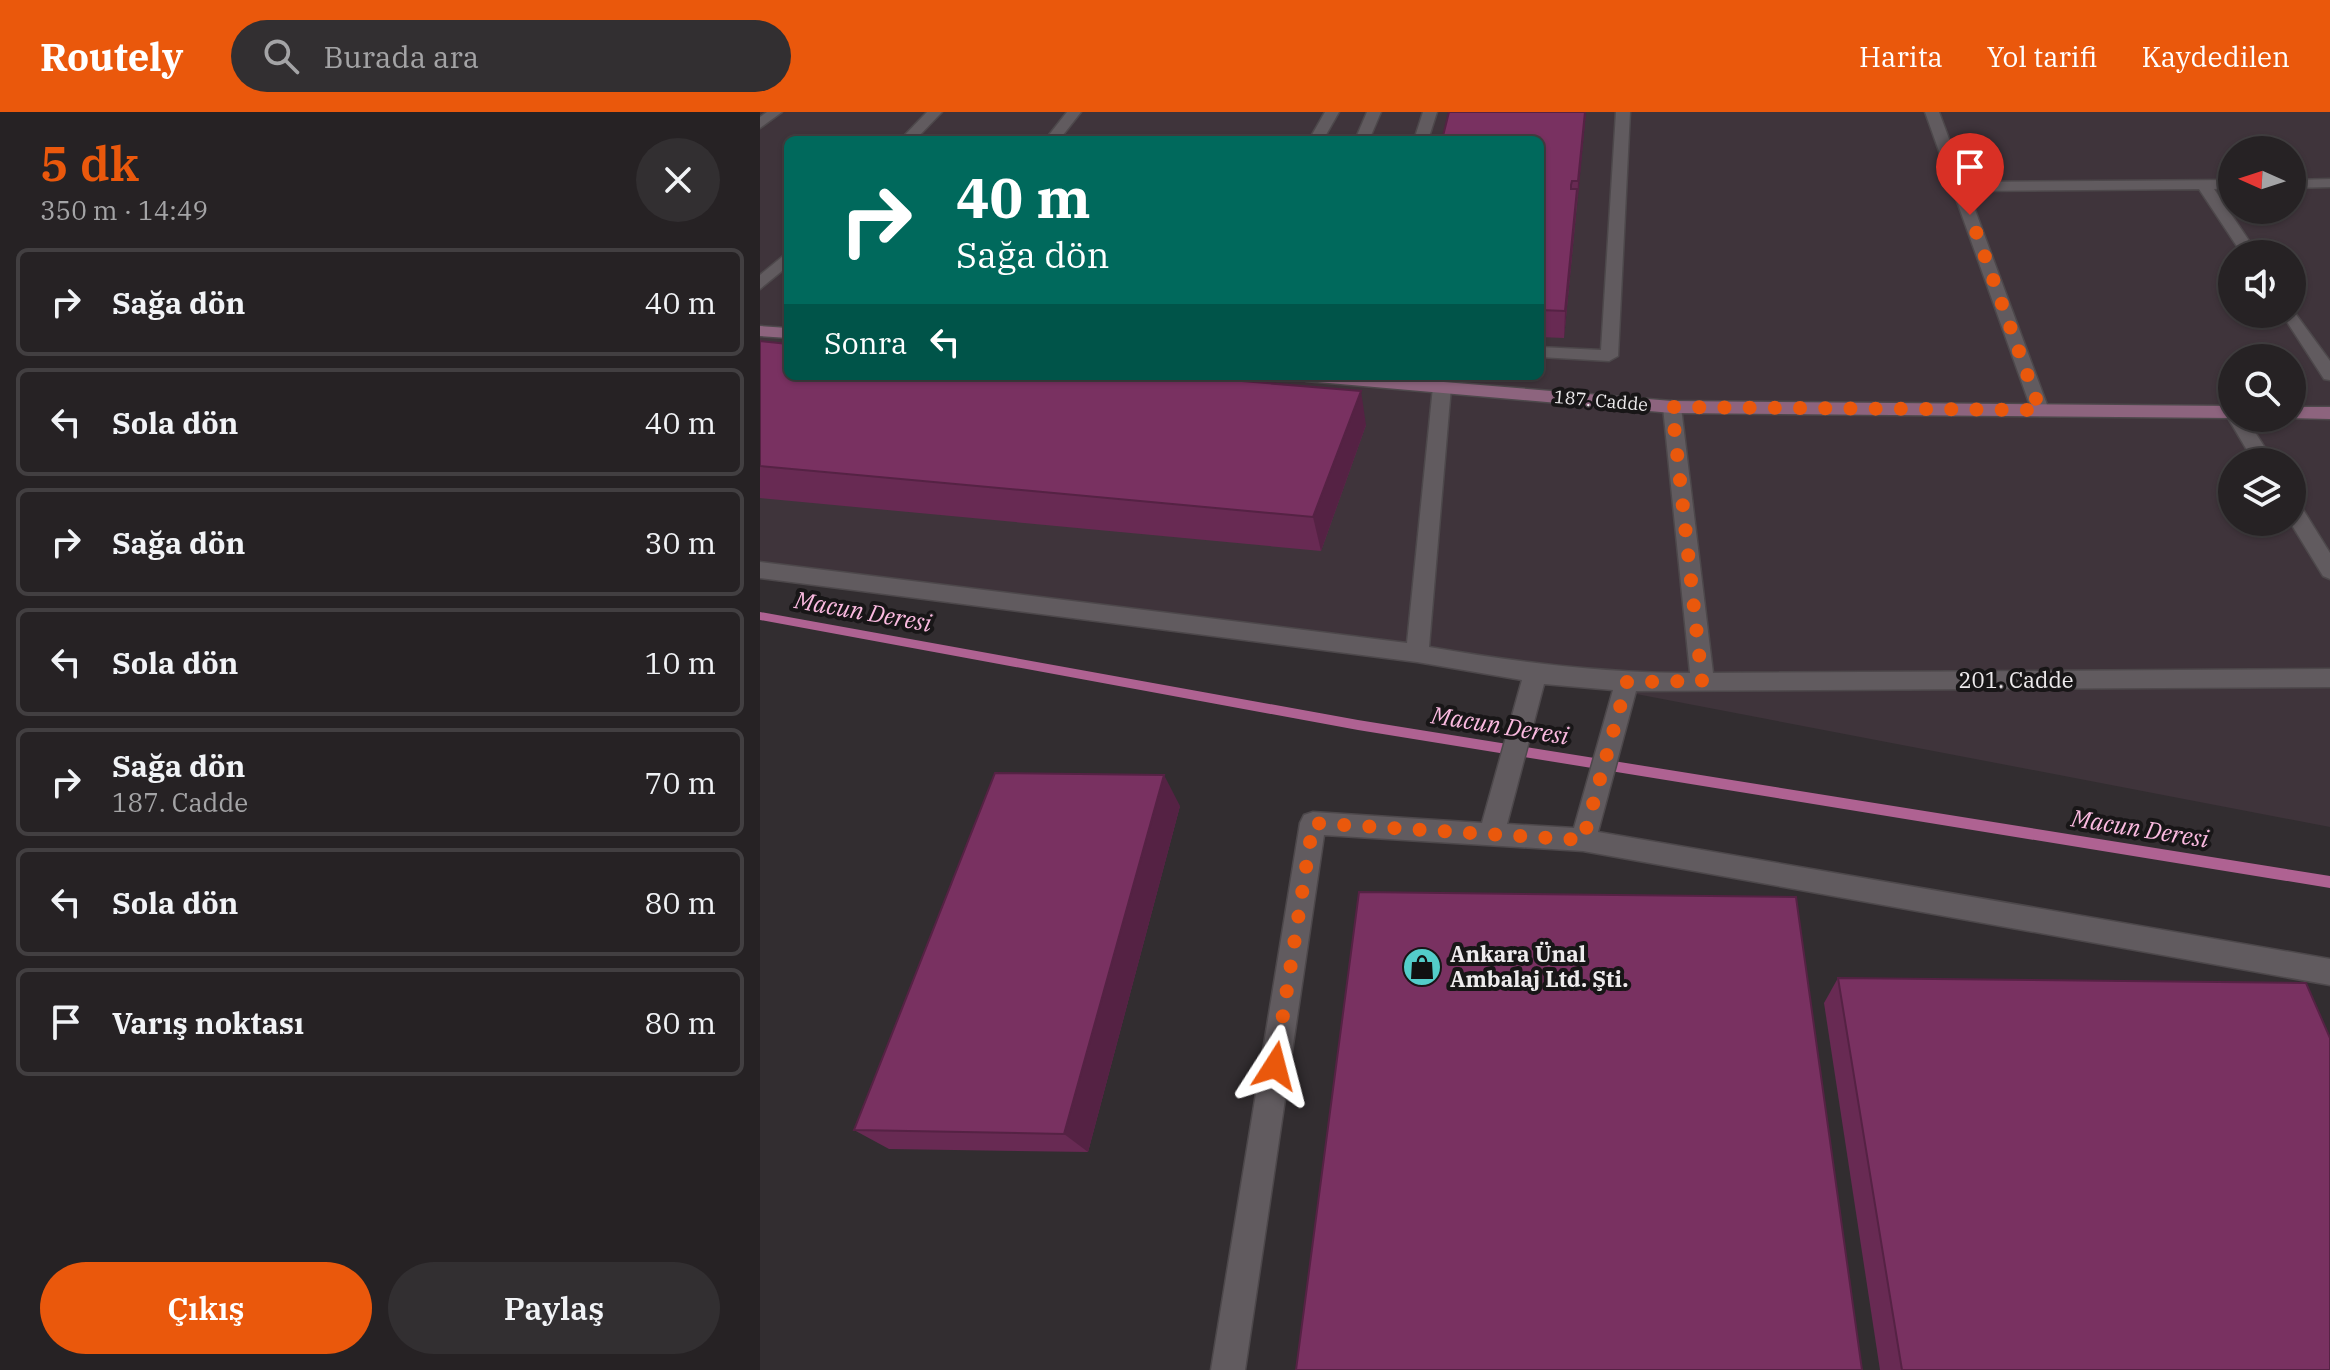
<!DOCTYPE html>
<html lang="tr">
<meta charset="utf-8">
<style>
:root{--surface:#262224;--page:#322f31;--text:#f1f3f6;--muted:#a4a4a6;--line:#423f41;--accent:#ea580c}
body{margin:0;font-family:"IBM Plex Serif",serif;background:var(--page);color:var(--text);height:100vh;display:flex;flex-direction:column;font-size:30px;white-space:nowrap}
*{box-sizing:border-box;margin:0}
p{font-size:26px;color:var(--muted)}
.icon{flex:none;width:44px;height:44px;fill:none;stroke:currentColor;stroke-width:2;stroke-linecap:round;stroke-linejoin:round}
.map{position:relative;flex:1;overflow:hidden}
.drawer{display:flex;flex-direction:column;background:var(--surface);width:760px}
.drawer>*{flex:none}
.hud{position:absolute;left:24px;top:24px;width:760px;height:244px;border-radius:12px;box-shadow:0 2px 6px #0004,0 0 0 2px var(--line);background:#00695c;color:#fff;overflow:hidden}
.needle{width:52px;rotate:273deg}
.buttons{position:absolute;left:1458px;top:24px;display:grid;gap:16px}
.buttons a{display:grid;place-items:center;width:88px;height:88px;border-radius:50%;background:var(--surface);box-shadow:0 2px 6px #0004,0 0 0 2px var(--line);font-size:40px}
.pin{position:absolute;display:grid;place-items:center;width:68px;height:68px;color:#fff;margin:-82px -34px;border-radius:50% 50% 50% 0;rotate:-45deg;box-shadow:0 0 8px #0007}
.pin .icon{rotate:45deg}
.me{position:absolute;width:88px;margin:-44px;rotate:9deg;stroke-linejoin:round;filter:drop-shadow(0 0 6px #0008)}
.turn{display:flex;align-items:center;gap:28px;height:168px;padding:0 40px;font-size:36px}
.turn .icon{width:104px;height:104px;stroke-width:2.5}
.turn b{display:block;font-size:56px;line-height:68px}
.then{display:flex;align-items:center;height:76px;padding:0 40px;background:#0003;gap:16px;font-size:30px}
.round{display:grid;place-items:center;flex:none;width:84px;height:84px;border-radius:42px;background:var(--page)}
.head{display:flex;align-items:center;justify-content:space-between;height:136px;padding:0 40px}
h1{font-size:48px;font-weight:600;line-height:60px;color:var(--accent)}
.primary-button{display:flex;gap:16px;margin-top:auto;padding:16px 40px}
.primary-button a{flex:1;height:92px;border-radius:48px;background:var(--accent);color:#fff;font-size:32px;font-weight:600;line-height:92px;text-align:center}
.primary-button a+a{background:var(--page);color:var(--text)}
ul{padding:0;list-style:none}
li{display:flex;align-items:center;gap:24px;height:108px;margin:0 16px 12px;padding:0 24px;border:4px solid var(--line);border-radius:12px}
li div{flex:1}
li b{display:block;font-size:30px}
li em{font-style:normal}
header{display:flex;align-items:center;gap:48px;box-sizing:border-box;height:112px;padding:0 40px;background:var(--accent);color:#fff}
header strong{font-size:38px}
nav{display:flex;gap:44px;margin-inline-start:auto;font-size:28px}
.search{width:560px;height:72px;background:var(--page);display:flex;align-items:center;gap:20px;box-sizing:border-box;padding:0 28px;border-radius:44px;color:var(--muted);font-size:30px}
main{display:flex;flex:1;min-height:0}
.map>svg:first-child{display:block}
.built{fill:#3f343b;fill-rule:evenodd}
.lines{fill:none;stroke-linecap:round;stroke-linejoin:round}
.stream{fill:#af6292;fill-rule:evenodd}
.street-casing{stroke:#4d484b;stroke-width:3}
.secondary-casing{stroke:#4d484b;stroke-width:3}
.street{fill:#615b5f;fill-rule:evenodd}
.secondary{fill:#8d647e;fill-rule:evenodd}
.wall{fill:#682a53}
.shaded-wall{fill:#524}
.building{fill:#793161;stroke:#524;stroke-width:2}
.route{stroke:#ea580c;stroke-width:14;stroke-dasharray:0 25.2}
.labels{text-anchor:middle;stroke-width:8;stroke-linejoin:round;paint-order:stroke}
.far-street-label{font-size:18px;fill:#eeebed;stroke:#181617}
.street-label{font-size:22px;fill:#eeebed;stroke:#181617}
.poi-label{font-size:22px;font-weight:bold;fill:#eeebed;stroke:#181617;text-anchor:start}
.water-label{font-size:24px;font-style:italic;fill:#fbbae0;stroke:#181617}
</style>
<header>
<strong>Routely</strong>
<div class="search"><svg class="icon" aria-label="search" viewBox="0 0 24 24"><circle cx="10" cy="10" r="6"/><path d="M15 15l6 6"/></svg>Burada ara</div>
<nav><a>Harita</a><a>Yol tarifi</a><a>Kaydedilen</a></nav>
</header>
<main>
<section class="drawer">
<div class="head"><div><h1>5 dk</h1><p>350 m · 14:49</p></div><a class="round"><svg class="icon" aria-label="close" viewBox="0 0 24 24"><path d="M6 6l12 12M18 6L6 18"/></svg></a></div>
<ul>
<li><svg class="icon" aria-label="right" viewBox="0 0 24 24"><path d="M7 20v-9h11M14 6l5 5-5 5"/></svg><div><b>Sağa dön</b></div><em>40 m</em></li>
<li><svg class="icon" aria-label="left" viewBox="0 0 24 24"><path d="M17 20v-9H6M10 6l-5 5 5 5"/></svg><div><b>Sola dön</b></div><em>40 m</em></li>
<li><svg class="icon" aria-label="right" viewBox="0 0 24 24"><path d="M7 20v-9h11M14 6l5 5-5 5"/></svg><div><b>Sağa dön</b></div><em>30 m</em></li>
<li><svg class="icon" aria-label="left" viewBox="0 0 24 24"><path d="M17 20v-9H6M10 6l-5 5 5 5"/></svg><div><b>Sola dön</b></div><em>10 m</em></li>
<li><svg class="icon" aria-label="right" viewBox="0 0 24 24"><path d="M7 20v-9h11M14 6l5 5-5 5"/></svg><div><b>Sağa dön</b><p>187. Cadde</p></div><em>70 m</em></li>
<li><svg class="icon" aria-label="left" viewBox="0 0 24 24"><path d="M17 20v-9H6M10 6l-5 5 5 5"/></svg><div><b>Sola dön</b></div><em>80 m</em></li>
<li><svg class="icon" aria-label="arrive" viewBox="0 0 24 24"><path d="M6 21V4h12l-3 4 3 4H6"/></svg><div><b>Varış noktası</b></div><em>80 m</em></li>
</ul>
<div class="primary-button"><a>Çıkış</a><a>Paylaş</a></div>
</section>
<div class="map">
<svg width="1570" height="1258" viewBox="0 0 1570 1258">
<rect width="100%" height="100%" fill="#322d30"/>
<path class="built" d="M0,0H1570V715L720,552L0,450ZM28,28H780V264H28ZM1472,38H1532V98H1472ZM1472,142H1532V202H1472ZM1472,246H1532V306H1472ZM1472,350H1532V410H1472Z"/>
<g class="lines">
<polygon class="stream" points="0,500 598,608 1570,764 1570,776 598,618 0,508"/>
<defs>
<g id="street">
<polygon points="7,0 22,0 0,16 0,5"/>
<polygon points="167,0 182,0 155,28 140,28"/>
<polygon points="307,0 321,0 299,28 285,28"/>
<polygon points="565,0 579,0 563,28 549,28"/>
<polygon points="607,0 621,0 609,28 595,28"/>
<polygon points="663,0 677,0 668,28 654,28"/>
<polygon points="856,0 870,0 858,244 849,249 780,245 780,235 841,238"/>
<polygon points="1165,0 1179,0 1205,70 1472,68 1472,76 1454,77 1498,142 1482,142 1439,77 1208,79 1289,298 1280,304 1273,302"/>
<polygon points="1570,67 1570,75 1532,76 1532,68"/>
<polygon points="28,140 28,154 0,177 0,163"/>
<polygon points="1532,197 1570,249 1570,268 1564,267 1522,202 1532,202"/>
<path d="M682,269L691,275L669,535C756,550 841,561 930,561L903,295L912,289L921,295L953,561L1570,557V575L876,579L838,720L1570,847V873L823,739L564,723L485,1258H451L540,711L544,703L553,700L722,711L762,568L657,550L0,466V450L647,531L673,275ZM784,572L853,578L814,716L747,712Z"/>
<polygon points="1472,301 1472,306 1486,306 1514,350 1494,350 1468,306"/>
<polygon points="1532,389 1539,391 1570,441 1570,467 1563,464 1530,410"/>
</g>
<g id="secondary">
<polygon points="0,214 28,216 28,226 0,224"/>
<polygon points="537,264 611,264 912,289 1472,294 1472,306 912,301 546,269"/>
<polygon points="1532,295 1570,295 1570,307 1529,306 1532,306"/>
</g>
</defs>
<use href="#street" class="street-casing"/>
<use href="#secondary" class="secondary-casing"/>
<use href="#street" class="street"/>
<use href="#secondary" class="secondary"/>
</g>
<g class="wall">
<polygon points="689,0 826,0 804,226 780,225 780,28"/>
<polygon points="0,229 606,313 561,439 0,386"/>
<polygon points="420,694 328,1040 129,1037 94,1018"/>
<polygon points="1078,866 1570,1258 1120,1258 1064,891"/>
</g>
<g class="shaded-wall">
<polygon points="825,0 826,0 817,96 818,69"/>
<polygon points="817,77 816,103 804,226 805,199"/>
<polygon points="601,279 606,313 561,439 553,405"/>
<polygon points="404,663 420,694 328,1040 304,1022"/>
</g>
<g class="building">
<polygon points="689,0 825,0 818,69 812,69 811,73 811,77 817,77 805,199 780,198 780,28 682,28"/>
<polygon points="0,229 28,232 28,264 422,264 601,279 553,405 0,354"/>
<polygon points="235,661 404,663 304,1022 94,1018"/>
<polygon points="599,780 1036,785 1102,1258 536,1258"/>
<polygon points="1078,866 1546,871 1570,926 1570,1258 1142,1258"/>
</g>
<g class="lines">
<polyline class="route" points="515,954 553,711 823,728 867,570 942,569 912,295 1280,298 1210,103"/>
</g>
<defs>
<symbol id="shop-disc" viewBox="-11 -11 22 22"><circle r="9.5" fill="#53cdca" stroke="#181617"/><path d="M-5-2.5h2.3a2.7 3.5 0 0 1 5.4 0H5L5.5 6h-11ZM-1.5-2.5h3a1.5 2.3 0 0 0-3 0Z" fill="#111"/></symbol>
</defs>
<g fill-rule="evenodd">
<use href="#shop-disc" x="640" y="833" width="44" height="44"/>
</g>
<g class="labels">
<g class="far-street-label">
<text transform="translate(841 289) rotate(5)" y="6">187. Cadde</text>
</g>
<g class="street-label">
<text x="1256" y="576">201. Cadde</text>
</g>
<g class="poi-label">
<text x="690" y="850">Ankara Ünal<tspan x="690" dy="25">Ambalaj Ltd. Şti.</tspan></text>
</g>
<g class="water-label">
<text transform="translate(103 500) rotate(10)" y="8">Macun Deresi</text>
<text transform="translate(740 614) rotate(9)" y="8">Macun Deresi</text>
<text transform="translate(1380 717) rotate(9)" y="8">Macun Deresi</text>
</g>
</g>
</svg>
<div class="buttons">
<a><svg class="needle" viewBox="-14 -14 28 28"><path d="M0-13l5 13h-10z" fill="#e53935"/><path d="M0 13l5-13h-10z" fill="#a4a4a6"/></svg></a>
<a><svg class="icon" aria-label="sound" viewBox="0 0 24 24"><path d="M4 9h4l5-4v14l-5-4H4zM17 9q2 3 0 6"/></svg></a>
<a><svg class="icon" aria-label="search" viewBox="0 0 24 24"><circle cx="10" cy="10" r="6"/><path d="M15 15l6 6"/></svg></a>
<a><svg class="icon" aria-label="layers" viewBox="0 0 24 24"><path d="M12 4l9 5-9 5-9-5zM3 14l9 5 9-5"/></svg></a>
</div>
<div class="pin" style="left:1210px;top:103px;background:#d93025"><svg class="icon" aria-label="arrive" viewBox="0 0 24 24"><path d="M6 21V4h12l-3 4 3 4H6"/></svg></div>
<svg class="me" style="left:515px;top:954px" viewBox="-20 -20 40 40"><path d="M0-17L14 15 0 8-14 15z" fill="#ea580c" stroke="#fff" stroke-width="4"/></svg>
<div class="hud">
<div class="turn"><svg class="icon" aria-label="right" viewBox="0 0 24 24"><path d="M7 20v-9h11M14 6l5 5-5 5"/></svg><div><b>40 m</b>Sağa dön</div></div>
<div class="then">Sonra<svg class="icon" aria-label="left" viewBox="0 0 24 24"><path d="M17 20v-9H6M10 6l-5 5 5 5"/></svg></div>
</div>
</div>
</main>
